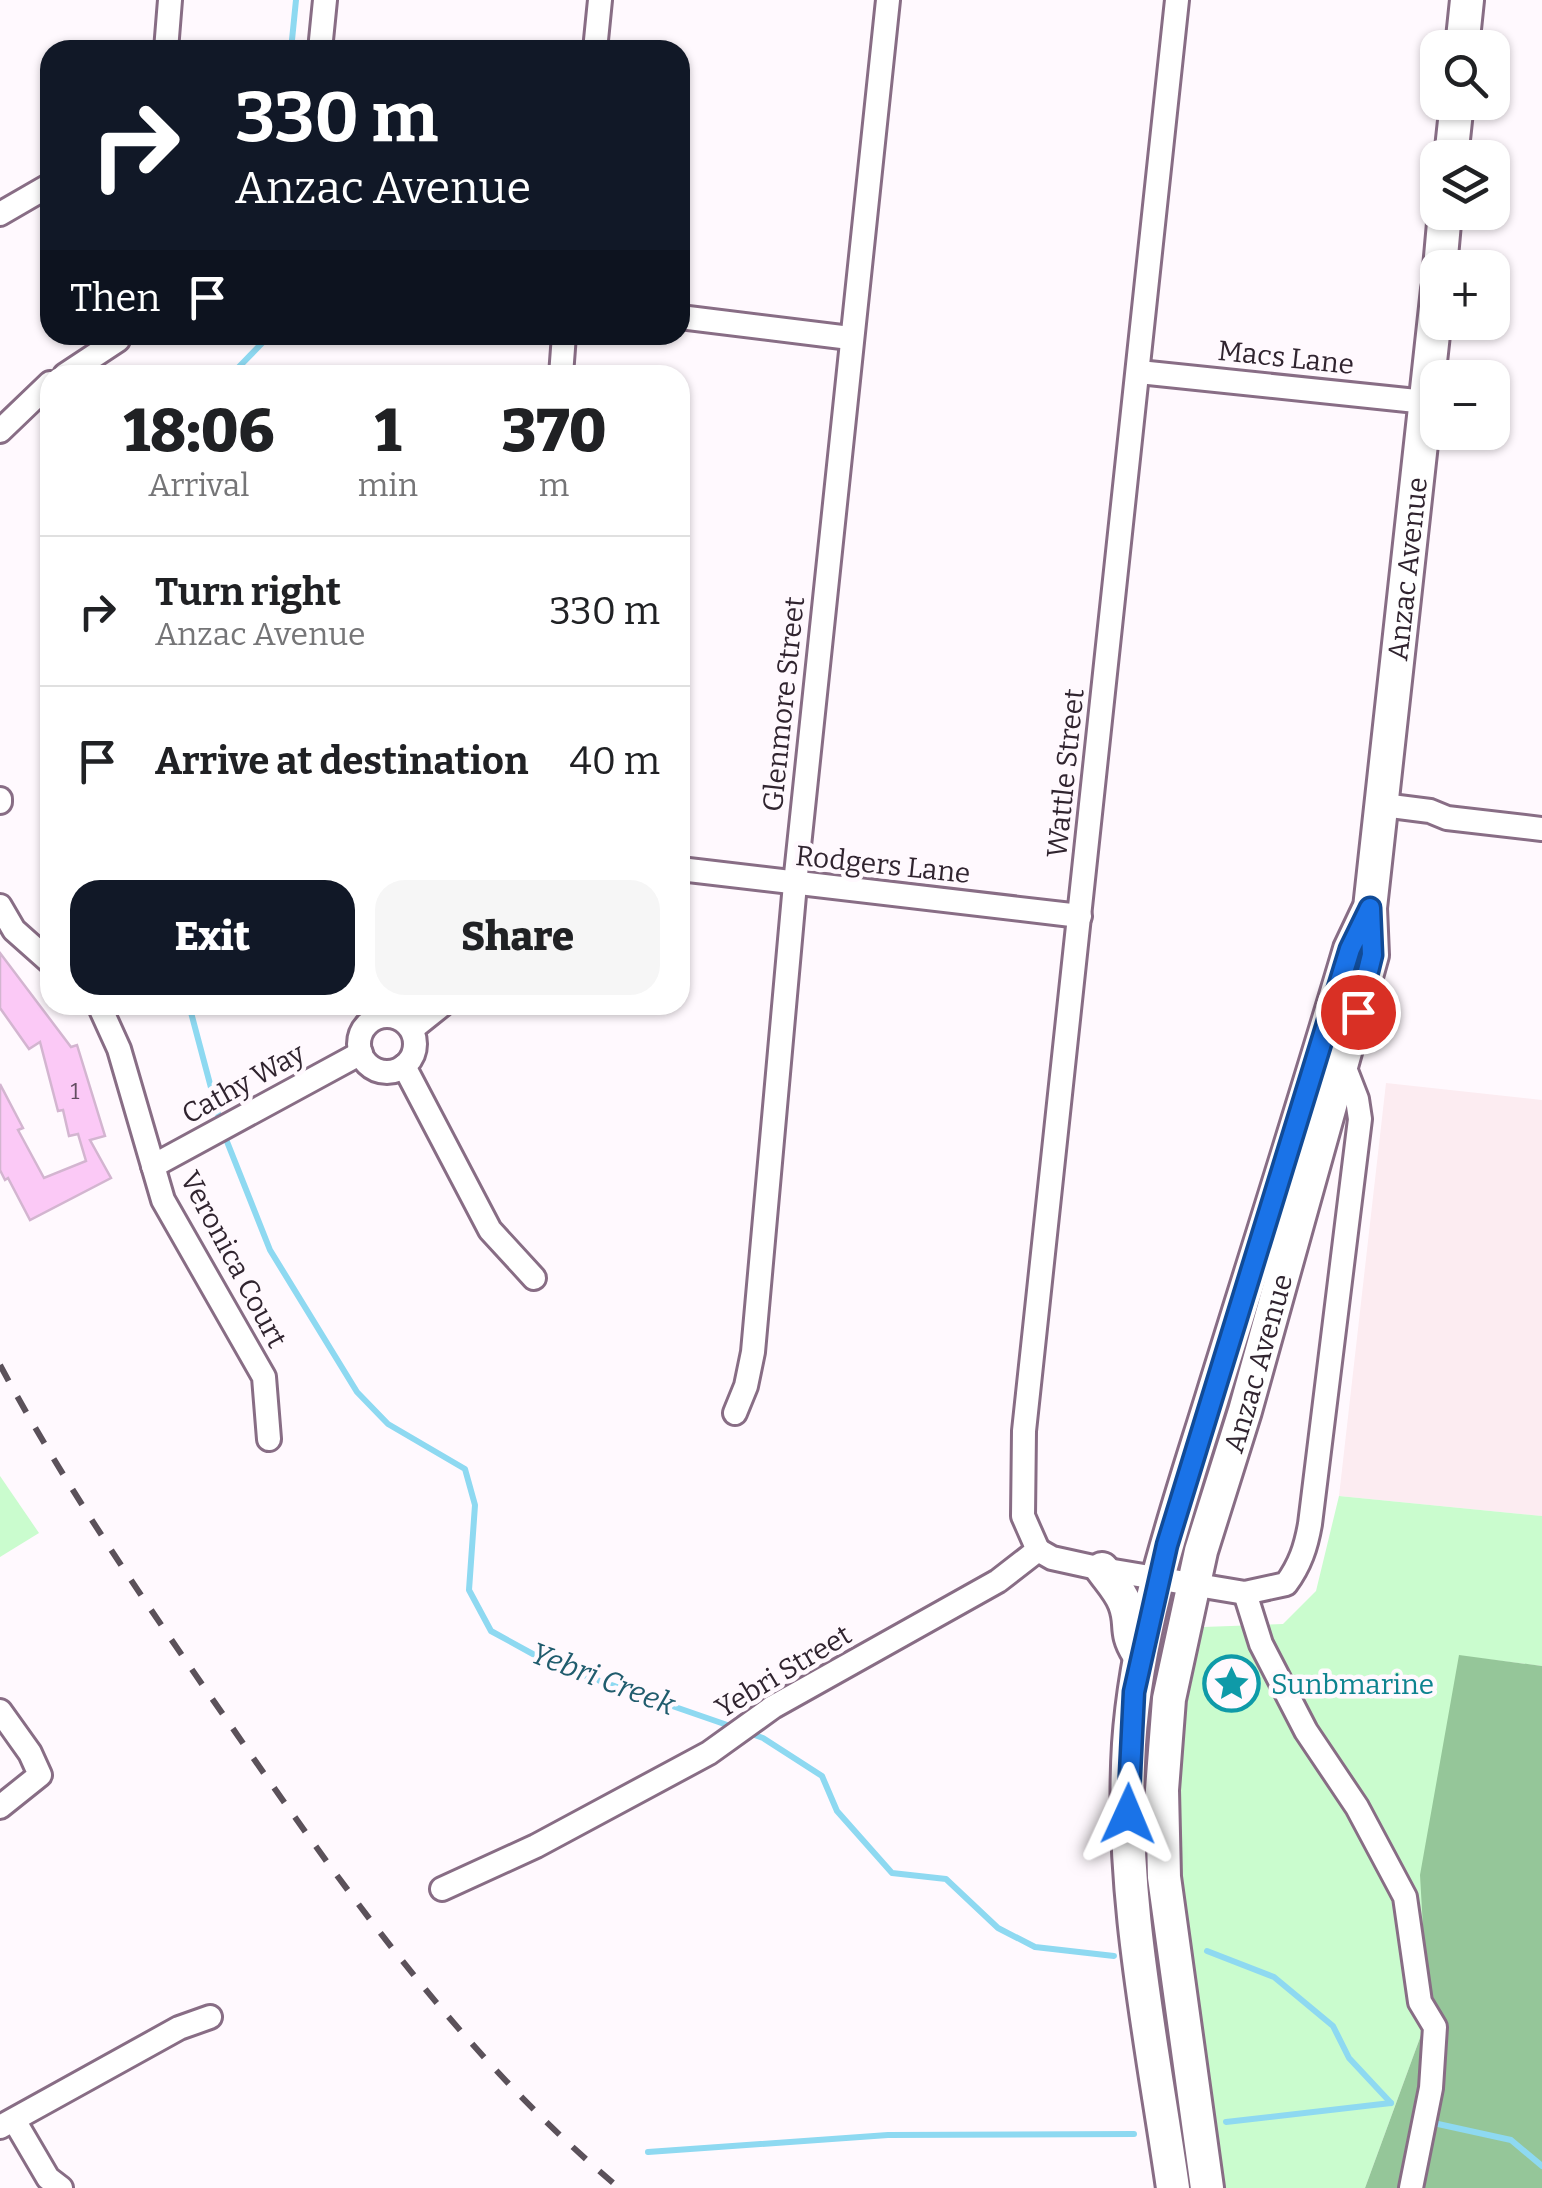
<!DOCTYPE html>
<meta charset="utf-8">
<style>
:root{--surface:#fff;--page:#f6f6f6;--text:#202124;--muted:#757577;--line:#e0e0e0;--accent:#111827}
body{margin:0;font-family:Bitter,serif;background:var(--page);color:var(--text);height:100vh;display:flex;flex-direction:column;font-size:38px;white-space:nowrap}
*{box-sizing:border-box;margin:0}
p{font-size:32px;color:var(--muted)}
.icon{flex:none;width:55px;height:55px;fill:none;stroke:currentColor;stroke-width:2;stroke-linecap:round;stroke-linejoin:round}
.map{position:relative;flex:1;overflow:hidden}
.side{position:absolute;left:40px;top:365px;width:650px;height:650px;display:flex;flex-direction:column;background:var(--surface);border-radius:30px;box-shadow:0 2px 8px #0004}
.side>*{flex:none}
.top-card{position:absolute;left:40px;top:40px;width:650px;height:305px;border-radius:30px;box-shadow:0 2px 8px #0004;background:#111827;color:#fff;overflow:hidden}
.buttons{position:absolute;left:1420px;top:30px;display:grid;gap:20px}
.buttons a{display:grid;place-items:center;width:90px;height:90px;border-radius:20px;background:var(--surface);box-shadow:0 2px 8px #0004;font-size:50px}
.pin{position:absolute;display:grid;place-items:center;width:85px;height:85px;color:#fff;margin:-42px;border:5px solid #fff;border-radius:50%;box-shadow:0 2px 10px #0007}
.me{position:absolute;width:110px;margin:-55px;rotate:1deg;stroke-linejoin:round;filter:drop-shadow(0 0 8px #0008)}
.turn{display:flex;align-items:center;gap:35px;height:210px;padding:0 30px;font-size:45px}
.turn .icon{width:130px;height:130px;stroke-width:2.5}
.turn b{display:block;font-size:70px;line-height:85px}
.then{display:flex;align-items:center;height:95px;padding:0 30px;background:#0003;gap:20px;font-size:38px}
.eta{display:flex;justify-content:space-evenly;align-items:center;height:170px;text-align:center}
.eta b{font-size:60px;font-weight:800;line-height:70px}
.button{display:flex;gap:20px;margin-top:auto;padding:20px 30px}
.button a{flex:1;height:115px;border-radius:30px;background:var(--accent);color:#fff;font-size:40px;font-weight:800;line-height:115px;text-align:center}
.button a+a{background:var(--page);color:var(--text)}
ul{padding:0;list-style:none}
li{display:flex;align-items:center;gap:30px;height:150px;padding:0 30px;border-top:2px solid var(--line)}
li div{flex:1}
li b{display:block;font-size:38px}
li em{font-style:normal}
.map>svg:first-child{display:block}
.industrial{fill:#fcecf1}
.green{fill:#cafcce}
.forest{fill:#95c699}
.lines{fill:none;stroke-linecap:round;stroke-linejoin:round}
.stream{stroke:#8ed9f1;stroke-width:6}
.building{fill:#fbc9f6;stroke:#d3b5d0;stroke-width:2.5}
.minor-casing{stroke:#886d85;stroke-width:28}
.highway-casing{stroke:#886d85;stroke-width:38}
.minor{stroke:#fff;stroke-width:22}
.highway{stroke:#fff;stroke-width:32}
.rail{stroke:#5b515a;stroke-width:6;stroke-dasharray:18 18;stroke-linecap:butt}
.route-casing{stroke:#114b97;stroke-width:25}
.route{stroke:#1a73e8;stroke-width:18}
.labels{text-anchor:middle;stroke-width:9;stroke-linejoin:round;paint-order:stroke}
.number-label{font-size:22px;fill:#634d61}
.street-label{font-size:28px;fill:#30242f;stroke:#fff9fe}
.culture-label{font-size:28px;fill:#0d838f;stroke:#fff9fe;text-anchor:start}
.water-label{font-size:30px;font-style:italic;fill:#205c6d;stroke:#fff9fe}
</style>
<div class="map">
<svg width="1542" height="2188" viewBox="0 0 1542 2188">
<rect width="100%" height="100%" fill="#fff9fe"/>
<polygon class="industrial" points="1386,1083 1542,1100 1542,1516 1339,1496"/>
<g class="green">
<polygon points="0,1476 39,1533 0,1557"/>
<polygon points="1339,1496 1542,1516 1542,1666 1460,1656 1428,2016 1365,2188 1222,2188 1176,1833 1186,1709 1203,1627 1283,1624 1316,1591"/>
</g>
<polygon class="forest" points="1459,1655 1542,1666 1542,2188 1365,2188 1428,2016 1420,1875"/>
<g class="lines">
<g class="stream">
<polyline points="291,50 296,0"/>
<polyline points="231,375 270,335"/>
<polyline points="189,1005 222,1129 270,1250 357,1392 388,1424 465,1469 475,1505 469,1590 491,1631 551,1664 733,1727"/>
<polyline points="749,1733 763,1738 822,1776 837,1811 892,1873 946,1879 998,1928 1035,1947 1114,1956"/>
<polyline points="1207,1951 1274,1977 1333,2026 1349,2058 1391,2103"/>
<polyline points="1226,2122 1391,2103"/>
<polyline points="1438,2124 1511,2140 1542,2166"/>
<polyline points="648,2152 888,2135 1134,2134"/>
</g>
</g>
<polygon class="building" points="0,953 71,1047 77,1045 105,1136 90,1140 111,1178 30,1220 8,1178 5,1180 0,1170 0,1084 23,1128 18,1130 44,1178 86,1161 78,1134 69,1136 63,1110 58,1111 40,1042 29,1049 0,1008"/>
<g class="lines">
<defs>
<g id="minor">
<polyline points="166,50 170,0"/>
<polyline points="320,50 325,0"/>
<polyline points="595,50 600,0"/>
<polyline points="0,214 50,185"/>
<polyline points="680,317 850,338"/>
<polyline points="1139,372 1426,402"/>
<polyline points="65,375 118,340"/>
<polyline points="561,375 564,335"/>
<polyline points="0,431 50,383"/>
<polyline points="0,799 0,802"/>
<polyline points="1383,805 1430,811 1447,818 1542,829"/>
<polyline points="680,869 1080,916"/>
<polyline points="0,906 14,930 50,962"/>
<polyline points="99,1005 119,1049 163,1200 264,1377 269,1439"/>
<circle cx="387" cy="1044" r="28"/>
<polyline points="412,1029 442,1005"/>
<polyline points="404,1066 490,1230 534,1278"/>
<polyline points="153,1166 361,1053"/>
<polyline points="735,1413 746,1386 753,1352 795,884 888,0"/>
<polyline points="1038,1550 1023,1516 1024,1431 1177,0"/>
<path d="M1038,1550L1052,1558L1102,1569L1245,1593L1286,1584C1300,1565 1306,1547 1310,1524L1360,1119L1357,1099L1343,1063"/>
<polyline points="1245,1593 1261,1644 1306,1731 1357,1807 1405,1897 1420,2002 1435,2027 1431,2088 1411,2188"/>
<polyline points="0,1711 30,1753 40,1775 0,1807"/>
<polyline points="442,1889 536,1846 709,1753 773,1707 998,1581 1038,1550"/>
<polyline points="14,2120 48,2178 61,2188"/>
<polyline points="0,2127 179,2028 210,2017"/>
</g>
<g id="highway">
<polyline points="1462,48 1467,0"/>
<polyline points="1451,158 1457,102"/>
<polyline points="1440,268 1445,212"/>
<path d="M1102,1569C1110,1580 1121,1592 1125,1604C1133,1625 1124,1631 1138,1653"/>
<path d="M1173,2188C1152,2042 1120,1892 1129,1744C1137,1625 1177,1511 1212,1398C1258,1249 1306,1099 1350,949L1368,911"/>
<path id="s1" d="M1207,2188L1164,1877L1162,1790L1169,1699L1201,1551L1245,1411L1372,955L1370,908L1438,289"/>
</g>
</defs>
<use href="#minor" class="minor-casing"/>
<use href="#highway" class="highway-casing"/>
<use href="#minor" class="minor"/>
<use href="#highway" class="highway"/>
<path class="rail" d="M0,1365C70,1495 154,1615 238,1736C351,1899 466,2059 619,2188"/>
</g>
<g class="lines">
<defs>
<polyline id="route" points="1128,1814 1134,1692 1167,1545 1350,949 1370,908 1372,955 1358,1012"/>
</defs>
<use href="#route" class="route-casing"/>
<use href="#route" class="route"/>
</g>
<defs>
<symbol id="sight-ring" viewBox="-11 -11 22 22"><circle r="9.5" fill="#fff9fe" stroke="#0f9aa8" stroke-width="1.5"/><path d="M0-6L1.8-2.2L6-1.7L2.9 1.2L3.7 5.4L0 3.3L-3.7 5.4L-2.9 1.2L-6-1.7L-1.8-2.2Z" fill="#0f9aa8"/></symbol>
</defs>
<g fill-rule="evenodd">
<use href="#sight-ring" x="1200" y="1652" width="63" height="63"/>
</g>
<g class="labels">
<g class="number-label">
<text x="75" y="1099">1</text>
</g>
<g class="street-label">
<text transform="translate(1286 357) rotate(6)" y="10">Macs Lane</text>
<text dy="10" stroke="none"><textPath href="#s1" startOffset="1652">Anzac Avenue</textPath></text>
<text transform="translate(783 704) rotate(-84)" y="10">Glenmore Street</text>
<text transform="translate(1065 773) rotate(-84)" y="10">Wattle Street</text>
<text transform="translate(883 864) rotate(6)" y="10">Rodgers Lane</text>
<text transform="translate(243 1083) rotate(-29)" y="10">Cathy Way</text>
<text transform="translate(234 1259) rotate(62)" y="10">Veronica Court</text>
<text dy="10" stroke="none"><textPath href="#s1" startOffset="840">Anzac Avenue</textPath></text>
<text transform="translate(783 1671) rotate(-31)" y="10">Yebri Street</text>
</g>
<g class="culture-label">
<text x="1271" y="1694">Sunbmarine</text>
</g>
<g class="water-label">
<text transform="translate(603 1679) rotate(21)" y="10">Yebri Creek</text>
</g>
</g>
</svg>
<div class="buttons">
<a><svg class="icon" aria-label="search" viewBox="0 0 24 24"><circle cx="10" cy="10" r="6"/><path d="M15 15l6 6"/></svg></a>
<a><svg class="icon" aria-label="layers" viewBox="0 0 24 24"><path d="M12 4l9 5-9 5-9-5zM3 14l9 5 9-5"/></svg></a>
<a>+</a>
<a>−</a>
</div>
<div class="pin" style="left:1358px;top:1012px;background:#d93025"><svg class="icon" aria-label="arrive" viewBox="0 0 24 24"><path d="M6 21V4h12l-3 4 3 4H6"/></svg></div>
<svg class="me" style="left:1128px;top:1814px" viewBox="-20 -20 40 40"><path d="M0-17L14 15 0 8-14 15z" fill="#1a73e8" stroke="#fff" stroke-width="4"/></svg>
<div class="top-card">
<div class="turn"><svg class="icon" aria-label="right" viewBox="0 0 24 24"><path d="M7 20v-9h11M14 6l5 5-5 5"/></svg><div><b>330 m</b>Anzac Avenue</div></div>
<div class="then">Then<svg class="icon" aria-label="arrive" viewBox="0 0 24 24"><path d="M6 21V4h12l-3 4 3 4H6"/></svg></div>
</div>
<section class="side">
<div class="eta">
<div><b>18:06</b><p>Arrival</p></div>
<div><b>1</b><p>min</p></div>
<div><b>370</b><p>m</p></div>
</div>
<ul>
<li><svg class="icon" aria-label="right" viewBox="0 0 24 24"><path d="M7 20v-9h11M14 6l5 5-5 5"/></svg><div><b>Turn right</b><p>Anzac Avenue</p></div><em>330 m</em></li>
<li><svg class="icon" aria-label="arrive" viewBox="0 0 24 24"><path d="M6 21V4h12l-3 4 3 4H6"/></svg><div><b>Arrive at destination</b></div><em>40 m</em></li>
</ul>
<div class="button"><a>Exit</a><a>Share</a></div>
</section>
</div>
